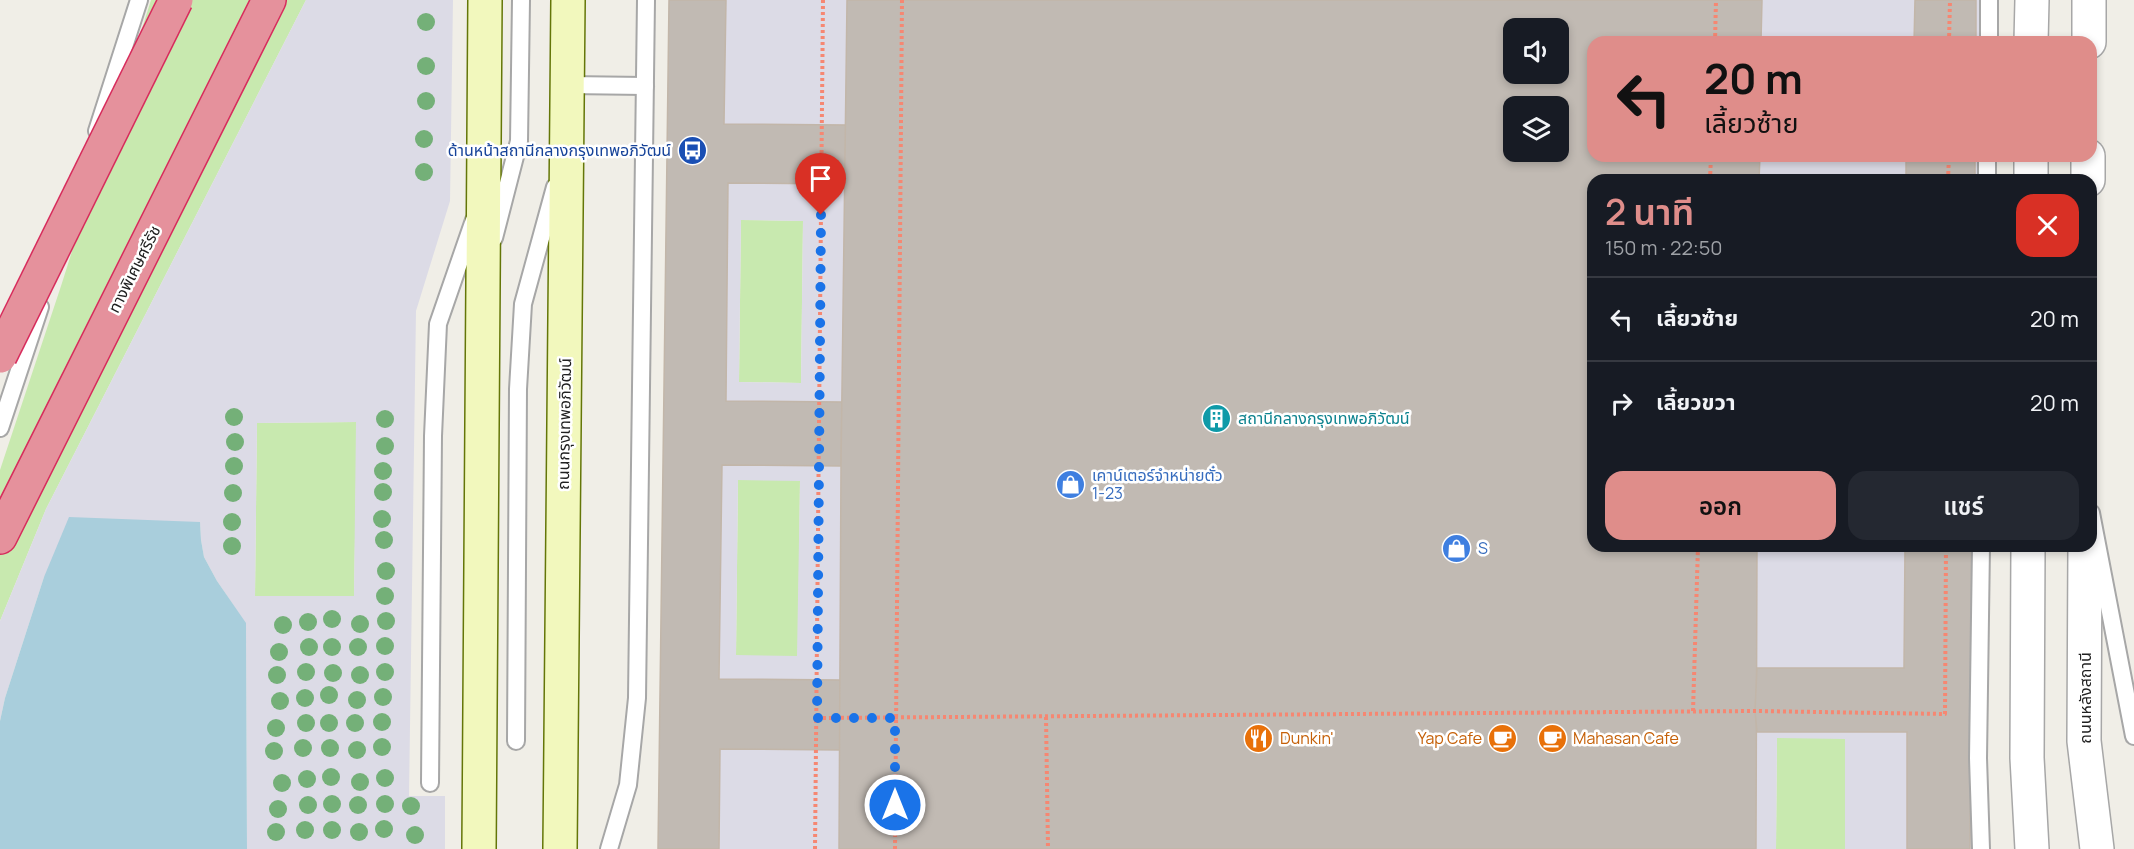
<!DOCTYPE html>
<html lang="th">
<meta charset="utf-8">
<style>
:root{--surface:#171b24;--page:#242831;--text:#f1f3f6;--muted:#9ea1a6;--line:#363941;--accent:#df8d8a}
body{margin:0;font-family:Manrope,"Noto Sans Thai",sans-serif;background:var(--page);color:var(--text);height:100vh;display:flex;flex-direction:column;font-size:22px;white-space:nowrap}
*{box-sizing:border-box;margin:0}
p{font-size:20px;color:var(--muted)}
.icon{flex:none;width:33px;height:33px;fill:none;stroke:currentColor;stroke-width:2;stroke-linecap:round;stroke-linejoin:round}
.map{position:relative;flex:1;overflow:hidden}
.sheet{position:absolute;left:1587px;top:174px;width:510px;height:378px;display:flex;flex-direction:column;background:var(--surface);border-radius:18px;box-shadow:0 3px 9px #0003}
.sheet>*{flex:none}
.banner{position:absolute;left:1587px;top:36px;width:510px;height:126px;border-radius:18px;box-shadow:0 3px 9px #0003;background:#df8d8a;color:#111;overflow:hidden}
.tools{position:absolute;left:1503px;top:18px;display:grid;gap:12px}
.tools a{display:grid;place-items:center;width:66px;height:66px;border-radius:12px;background:var(--surface);box-shadow:0 3px 9px #0003;font-size:30px}
.pin{position:absolute;display:grid;place-items:center;width:51px;height:51px;color:#fff;margin:-62px -26px;border-radius:50% 50% 50% 0;rotate:-45deg;box-shadow:0 0 6px #0007}
.pin .icon{rotate:45deg}
.me{position:absolute;width:66px;margin:-33px;rotate:0deg;stroke-linejoin:round;filter:drop-shadow(0 0 4px #0008)}
.turn{display:flex;align-items:center;gap:21px;height:126px;padding:0 18px;font-size:27px}
.turn .icon{width:78px;height:78px;stroke-width:2.5}
.turn b{display:block;font-size:42px;line-height:51px}
.round{display:grid;place-items:center;flex:none;width:63px;height:63px;border-radius:18px;background:var(--page)}
.overview{display:flex;align-items:center;justify-content:space-between;height:102px;padding:0 18px}
h1{font-size:36px;font-weight:600;line-height:45px;color:var(--accent)}
.cta{display:flex;gap:12px;margin-top:auto;padding:12px 18px}
.cta a{flex:1;height:69px;border-radius:18px;background:var(--accent);color:#111;font-size:24px;font-weight:600;line-height:69px;text-align:center}
.cta a+a{background:var(--page);color:var(--text)}
ul{padding:0;list-style:none}
li{display:flex;align-items:center;gap:18px;height:84px;padding:0 18px;border-top:2px solid var(--line)}
li div{flex:1}
li b{display:block;font-size:22px}
li em{font-style:normal}
.map>svg:first-child{display:block}
.grass{fill:#c8e9af}
.plaza{fill:#dcdbe6;fill-rule:evenodd}
.water{fill:#a9cedc}
.building{fill:#c1bab3;stroke:#c2b6a9;stroke-width:1.5;fill-rule:evenodd}
.lines{fill:none;stroke-linecap:round;stroke-linejoin:round}
.lane-casing{stroke:#a7a7a7;stroke-width:20}
.street-casing{stroke:#a7a7a7;stroke-width:36}
.secondary-casing{stroke:#647608;stroke-width:36}
.highway-casing{stroke:#d72c5c;stroke-width:36}
.path{stroke:#f68772;stroke-width:4;stroke-dasharray:3 3;stroke-linecap:butt}
.lane{stroke:#fff;stroke-width:16}
.street{stroke:#fff;stroke-width:33}
.secondary{stroke:#f2f8bd;stroke-width:33}
.highway{stroke:#e5919c;stroke-width:33}
.highway-bridge-casing{stroke:#d72c5c;stroke-width:36;stroke-linecap:butt}
.highway-bridge{stroke:#e5919c;stroke-width:33}
.tree{fill:#74b078}
.route{stroke:#1a73e8;stroke-width:10;stroke-dasharray:0 18}
.labels{text-anchor:middle;stroke-width:5;stroke-linejoin:round;paint-order:stroke}
.transit-label{font-size:16px;fill:#164399;stroke:#fff;text-anchor:end}
.street-label{font-size:16px;fill:#202020;stroke:#fff}
.culture-label{font-size:16px;fill:#0d838f;stroke:#fff;text-anchor:start}
.shop-label{font-size:16px;fill:#366cbe;stroke:#fff;text-anchor:start}
.food-label{font-size:16px;fill:#c56008;stroke:#fff;text-anchor:start}
</style>
<div class="map">
<svg width="2134" height="849" viewBox="0 0 2134 849">
<rect width="100%" height="100%" fill="#f0eee7"/>
<g class="grass">
<polygon points="151,0 306,0 46,509 0,621 0,470 62,283"/>
<polygon points="741,220 803,221 801,383 739,382"/>
<polygon points="357,422 354,596 255,596 257,423"/>
<polygon points="738,480 800,480 798,656 736,656"/>
<polygon points="1777,738 1845,738 1845,849 1776,849"/>
</g>
<g class="plaza">
<path d="M306,0H453L450,201L416,311L409,796H445V849H247L246,624L217,581L204,557L201,540L200,523L44,577L5,698L0,721V621L46,509ZM356,422L354,596H255L257,423Z"/>
<path d="M674,0H847L839,849H660ZM741,220L803,221L801,383L739,382ZM738,480L800,481L797,656L736,655Z"/>
<polygon points="1762,0 1982,0 1982,42 1761,42"/>
<polygon points="1760,156 1982,156 1982,180 1845,180 1844,178 1759,180"/>
<polygon points="1757,546 1980,546 1978,849 1845,849 1845,739 1777,738 1776,849 1756,849"/>
</g>
<polygon class="water" points="69,517 200,522 201,540 204,557 217,581 246,623 247,849 0,849 0,721 5,698 44,577"/>
<g class="building">
<polygon points="669,0 726,0 724,124 846,125 845,184 728,183 726,401 842,402 841,466 722,465 719,679 841,680 841,718 840,750 720,749 719,849 658,849"/>
<path d="M847,0H1762L1761,42H1593V156H1760L1759,180H1593V546H1757L1756,849H839L841,466ZM1514,28H1558V74H1514ZM1514,106H1558V152H1514Z"/>
<polygon points="1915,0 1976,0 1976,42 1914,42"/>
<rect x="1906" y="156" width="69" height="24"/>
<polygon points="1905,546 1972,546 1970,849 1907,849 1907,732 1757,732 1755,711 1757,668 1904,668"/>
</g>
<g class="lines">
<defs>
<g id="lane">
<polyline points="1989,42 1989,0"/>
<polyline points="568,85 645,86"/>
<polyline points="97,131 139,0"/>
<polyline points="1987,180 1987,156"/>
<polyline points="494,238 519,141 521,0"/>
<polyline points="0,428 40,307"/>
<polyline points="2091,513 2134,736"/>
<polyline points="1981,546 1978,758 1981,849"/>
<polyline points="516,741 518,389 523,304 555,187"/>
<polyline points="430,783 433,436 438,324 474,220"/>
<polyline points="609,849 628,785 637,698 646,0"/>
</g>
<g id="street">
<polyline points="2031,42 2032,0"/>
<polyline points="2089,42 2089,0"/>
<polyline points="2031,180 2031,156"/>
<polyline points="2088,180 2088,156"/>
<polyline points="2028,546 2027,758 2032,849"/>
<polyline points="2085,546 2084,741 2097,849"/>
</g>
<g id="secondary">
<polyline points="479,849 485,0"/>
<polyline points="560,849 568,0"/>
</g>
<polyline id="highway" points="0,537 269,0"/>
</defs>
<use href="#lane" class="lane-casing"/>
<use href="#street" class="street-casing"/>
<use href="#secondary" class="secondary-casing"/>
<use href="#highway" class="highway-casing"/>
<g class="path">
<polyline points="1715,42 1716,0"/>
<polyline points="1949,42 1950,0"/>
<polyline points="1710,180 1711,156"/>
<polyline points="1948,180 1949,156"/>
<polyline points="1693,711 1698,546"/>
<polyline points="1046,717 1048,849"/>
<polyline points="817,718 1755,711 1945,714 1946,546"/>
<polyline points="815,849 823,0"/>
<polyline points="895,849 902,0"/>
</g>
<use href="#lane" class="lane"/>
<use href="#street" class="street"/>
<use href="#secondary" class="secondary"/>
<use href="#highway" class="highway"/>
<defs>
<polyline id="highway-bridge" points="0,356 176,0"/>
</defs>
<use href="#highway-bridge" class="highway-bridge-casing"/>
<use href="#highway-bridge" class="highway-bridge"/>
</g>
<g class="tree">
<circle cx="426" cy="22" r="9"/>
<circle cx="426" cy="66" r="9"/>
<circle cx="426" cy="101" r="9"/>
<circle cx="424" cy="139" r="9"/>
<circle cx="424" cy="172" r="9"/>
<circle cx="234" cy="417" r="9"/>
<circle cx="385" cy="419" r="9"/>
<circle cx="235" cy="442" r="9"/>
<circle cx="385" cy="446" r="9"/>
<circle cx="234" cy="466" r="9"/>
<circle cx="383" cy="471" r="9"/>
<circle cx="383" cy="492" r="9"/>
<circle cx="233" cy="493" r="9"/>
<circle cx="382" cy="519" r="9"/>
<circle cx="232" cy="522" r="9"/>
<circle cx="384" cy="540" r="9"/>
<circle cx="232" cy="546" r="9"/>
<circle cx="386" cy="571" r="9"/>
<circle cx="385" cy="596" r="9"/>
<circle cx="332" cy="619" r="9"/>
<circle cx="386" cy="621" r="9"/>
<circle cx="308" cy="622" r="9"/>
<circle cx="360" cy="624" r="9"/>
<circle cx="283" cy="625" r="9"/>
<circle cx="385" cy="646" r="9"/>
<circle cx="309" cy="647" r="9"/>
<circle cx="332" cy="647" r="9"/>
<circle cx="358" cy="647" r="9"/>
<circle cx="279" cy="652" r="9"/>
<circle cx="306" cy="672" r="9"/>
<circle cx="385" cy="672" r="9"/>
<circle cx="333" cy="673" r="9"/>
<circle cx="277" cy="675" r="9"/>
<circle cx="360" cy="675" r="9"/>
<circle cx="329" cy="695" r="9"/>
<circle cx="383" cy="697" r="9"/>
<circle cx="305" cy="698" r="9"/>
<circle cx="357" cy="700" r="9"/>
<circle cx="280" cy="701" r="9"/>
<circle cx="382" cy="722" r="9"/>
<circle cx="306" cy="723" r="9"/>
<circle cx="329" cy="723" r="9"/>
<circle cx="355" cy="723" r="9"/>
<circle cx="276" cy="728" r="9"/>
<circle cx="382" cy="747" r="9"/>
<circle cx="303" cy="748" r="9"/>
<circle cx="330" cy="748" r="9"/>
<circle cx="357" cy="750" r="9"/>
<circle cx="274" cy="751" r="9"/>
<circle cx="331" cy="777" r="9"/>
<circle cx="385" cy="778" r="9"/>
<circle cx="307" cy="779" r="9"/>
<circle cx="360" cy="782" r="9"/>
<circle cx="282" cy="783" r="9"/>
<circle cx="332" cy="804" r="9"/>
<circle cx="385" cy="804" r="9"/>
<circle cx="308" cy="805" r="9"/>
<circle cx="358" cy="805" r="9"/>
<circle cx="411" cy="806" r="9"/>
<circle cx="278" cy="809" r="9"/>
<circle cx="384" cy="829" r="9"/>
<circle cx="305" cy="830" r="9"/>
<circle cx="332" cy="830" r="9"/>
<circle cx="276" cy="832" r="9"/>
<circle cx="359" cy="832" r="9"/>
<circle cx="415" cy="835" r="9"/>
</g>
<g class="lines">
<polyline class="route" points="821,215 817,718 895,718 895,805"/>
</g>
<defs>
<symbol id="bus-disc" viewBox="-11 -11 22 22"><circle r="9.5" fill="#1a4fb4" stroke="#fff"/><path d="M-5-6H5V4H4V6H2V4H-2V6H-4V4H-5ZM-3.5-4V0h7V-4ZM-3.5 1.2v1.5H-2V1.2ZM2 1.2v1.5H3.5V1.2Z" fill="#fff"/></symbol>
<symbol id="building-disc" viewBox="-11 -11 22 22"><circle r="9.5" fill="#0f9aa8" stroke="#fff"/><path d="M-4-6H4V6H1V3H-1V6H-4ZM-2.5-4.3h1.7v1.8h-1.7ZM.8-4.3h1.7v1.8H.8ZM-2.5-1h1.7V.8h-1.7ZM.8-1h1.7V.8H.8Z" fill="#fff"/></symbol>
<symbol id="shop-disc" viewBox="-11 -11 22 22"><circle r="9.5" fill="#3f7fe0" stroke="#fff"/><path d="M-5-2.5h2.3a2.7 3.5 0 0 1 5.4 0H5L5.5 6h-11ZM-1.5-2.5h3a1.5 2.3 0 0 0-3 0Z" fill="#fff"/></symbol>
<symbol id="restaurant-disc" viewBox="-11 -11 22 22"><circle r="9.5" fill="#e8710a" stroke="#fff"/><path d="M-5-6h1v4h1v-4h1v4h1v-4h1v5L-1.5 .5V6h-2V.5L-5-1ZM5-6V6H3V1.5H1.5Q1.5-4 5-6Z" fill="#fff"/></symbol>
<symbol id="cafe-disc" viewBox="-11 -11 22 22"><circle r="9.5" fill="#e8710a" stroke="#fff"/><path d="M-5.5-4.5H6V0H3Q3 3.5 0 3.5H-2.5Q-5.5 3.5-5.5 0ZM3-3.2v2h1.7v-2ZM-6 4.5H4V6H-6Z" fill="#fff"/></symbol>
</defs>
<g fill-rule="evenodd">
<use href="#bus-disc" x="676" y="134" width="33" height="33"/>
<use href="#building-disc" x="1200" y="402" width="33" height="33"/>
<use href="#shop-disc" x="1054" y="468" width="33" height="33"/>
<use href="#shop-disc" x="1440" y="532" width="33" height="33"/>
<use href="#restaurant-disc" x="1242" y="722" width="33" height="33"/>
<use href="#cafe-disc" x="1486" y="722" width="33" height="33"/>
<use href="#cafe-disc" x="1536" y="722" width="33" height="33"/>
</g>
<g class="labels">
<g class="transit-label">
<text x="671" y="156">ด้านหน้าสถานีกลางกรุงเทพอภิวัฒน์</text>
</g>
<g class="street-label">
<text transform="translate(134 269) rotate(-63)" y="6">ทางพิเศษศรีรัช</text>
<text transform="translate(564 424) rotate(-89)" y="6">ถนนกรุงเทพอภิวัฒน์</text>
<text transform="translate(2085 698) rotate(-90)" y="6">ถนนหลังสถานี</text>
</g>
<g class="culture-label">
<text x="1238" y="424">สถานีกลางกรุงเทพอภิวัฒน์</text>
</g>
<g class="shop-label">
<text x="1092" y="481">เคาน์เตอร์จำหน่ายตั๋ว<tspan x="1092" dy="18">1-23</tspan></text>
<text x="1478" y="554">S</text>
</g>
<g class="food-label">
<text x="1280" y="744">Dunkin'</text>
<text x="1482" y="744" text-anchor="end">Yap Cafe</text>
<text x="1573" y="744">Mahasan Cafe</text>
</g>
</g>
</svg>
<div class="tools">
<a><svg class="icon" aria-label="sound" viewBox="0 0 24 24"><path d="M4 9h4l5-4v14l-5-4H4zM17 9q2 3 0 6"/></svg></a>
<a><svg class="icon" aria-label="layers" viewBox="0 0 24 24"><path d="M12 4l9 5-9 5-9-5zM3 14l9 5 9-5"/></svg></a>
</div>
<div class="pin" style="left:821px;top:215px;background:#d93025"><svg class="icon" aria-label="arrive" viewBox="0 0 24 24"><path d="M6 21V4h12l-3 4 3 4H6"/></svg></div>
<svg class="me" style="left:895px;top:805px" viewBox="-20 -20 40 40"><circle r="17" fill="#1a73e8" stroke="#fff" stroke-width="3"/><path d="M0-11L8 9 0 5-8 9z" fill="#fff"/></svg>
<div class="banner">
<div class="turn"><svg class="icon" aria-label="left" viewBox="0 0 24 24"><path d="M17 20v-9H6M10 6l-5 5 5 5"/></svg><div><b>20 m</b>เลี้ยวซ้าย</div></div>
</div>
<section class="sheet">
<div class="overview"><div><h1>2 นาที</h1><p>150 m · 22:50</p></div><a class="round" style="background:#d93025;color:#fff"><svg class="icon" aria-label="close" viewBox="0 0 24 24"><path d="M6 6l12 12M18 6L6 18"/></svg></a></div>
<ul>
<li><svg class="icon" aria-label="left" viewBox="0 0 24 24"><path d="M17 20v-9H6M10 6l-5 5 5 5"/></svg><div><b>เลี้ยวซ้าย</b></div><em>20 m</em></li>
<li><svg class="icon" aria-label="right" viewBox="0 0 24 24"><path d="M7 20v-9h11M14 6l5 5-5 5"/></svg><div><b>เลี้ยวขวา</b></div><em>20 m</em></li>
</ul>
<div class="cta"><a>ออก</a><a>แชร์</a></div>
</section>
</div>
